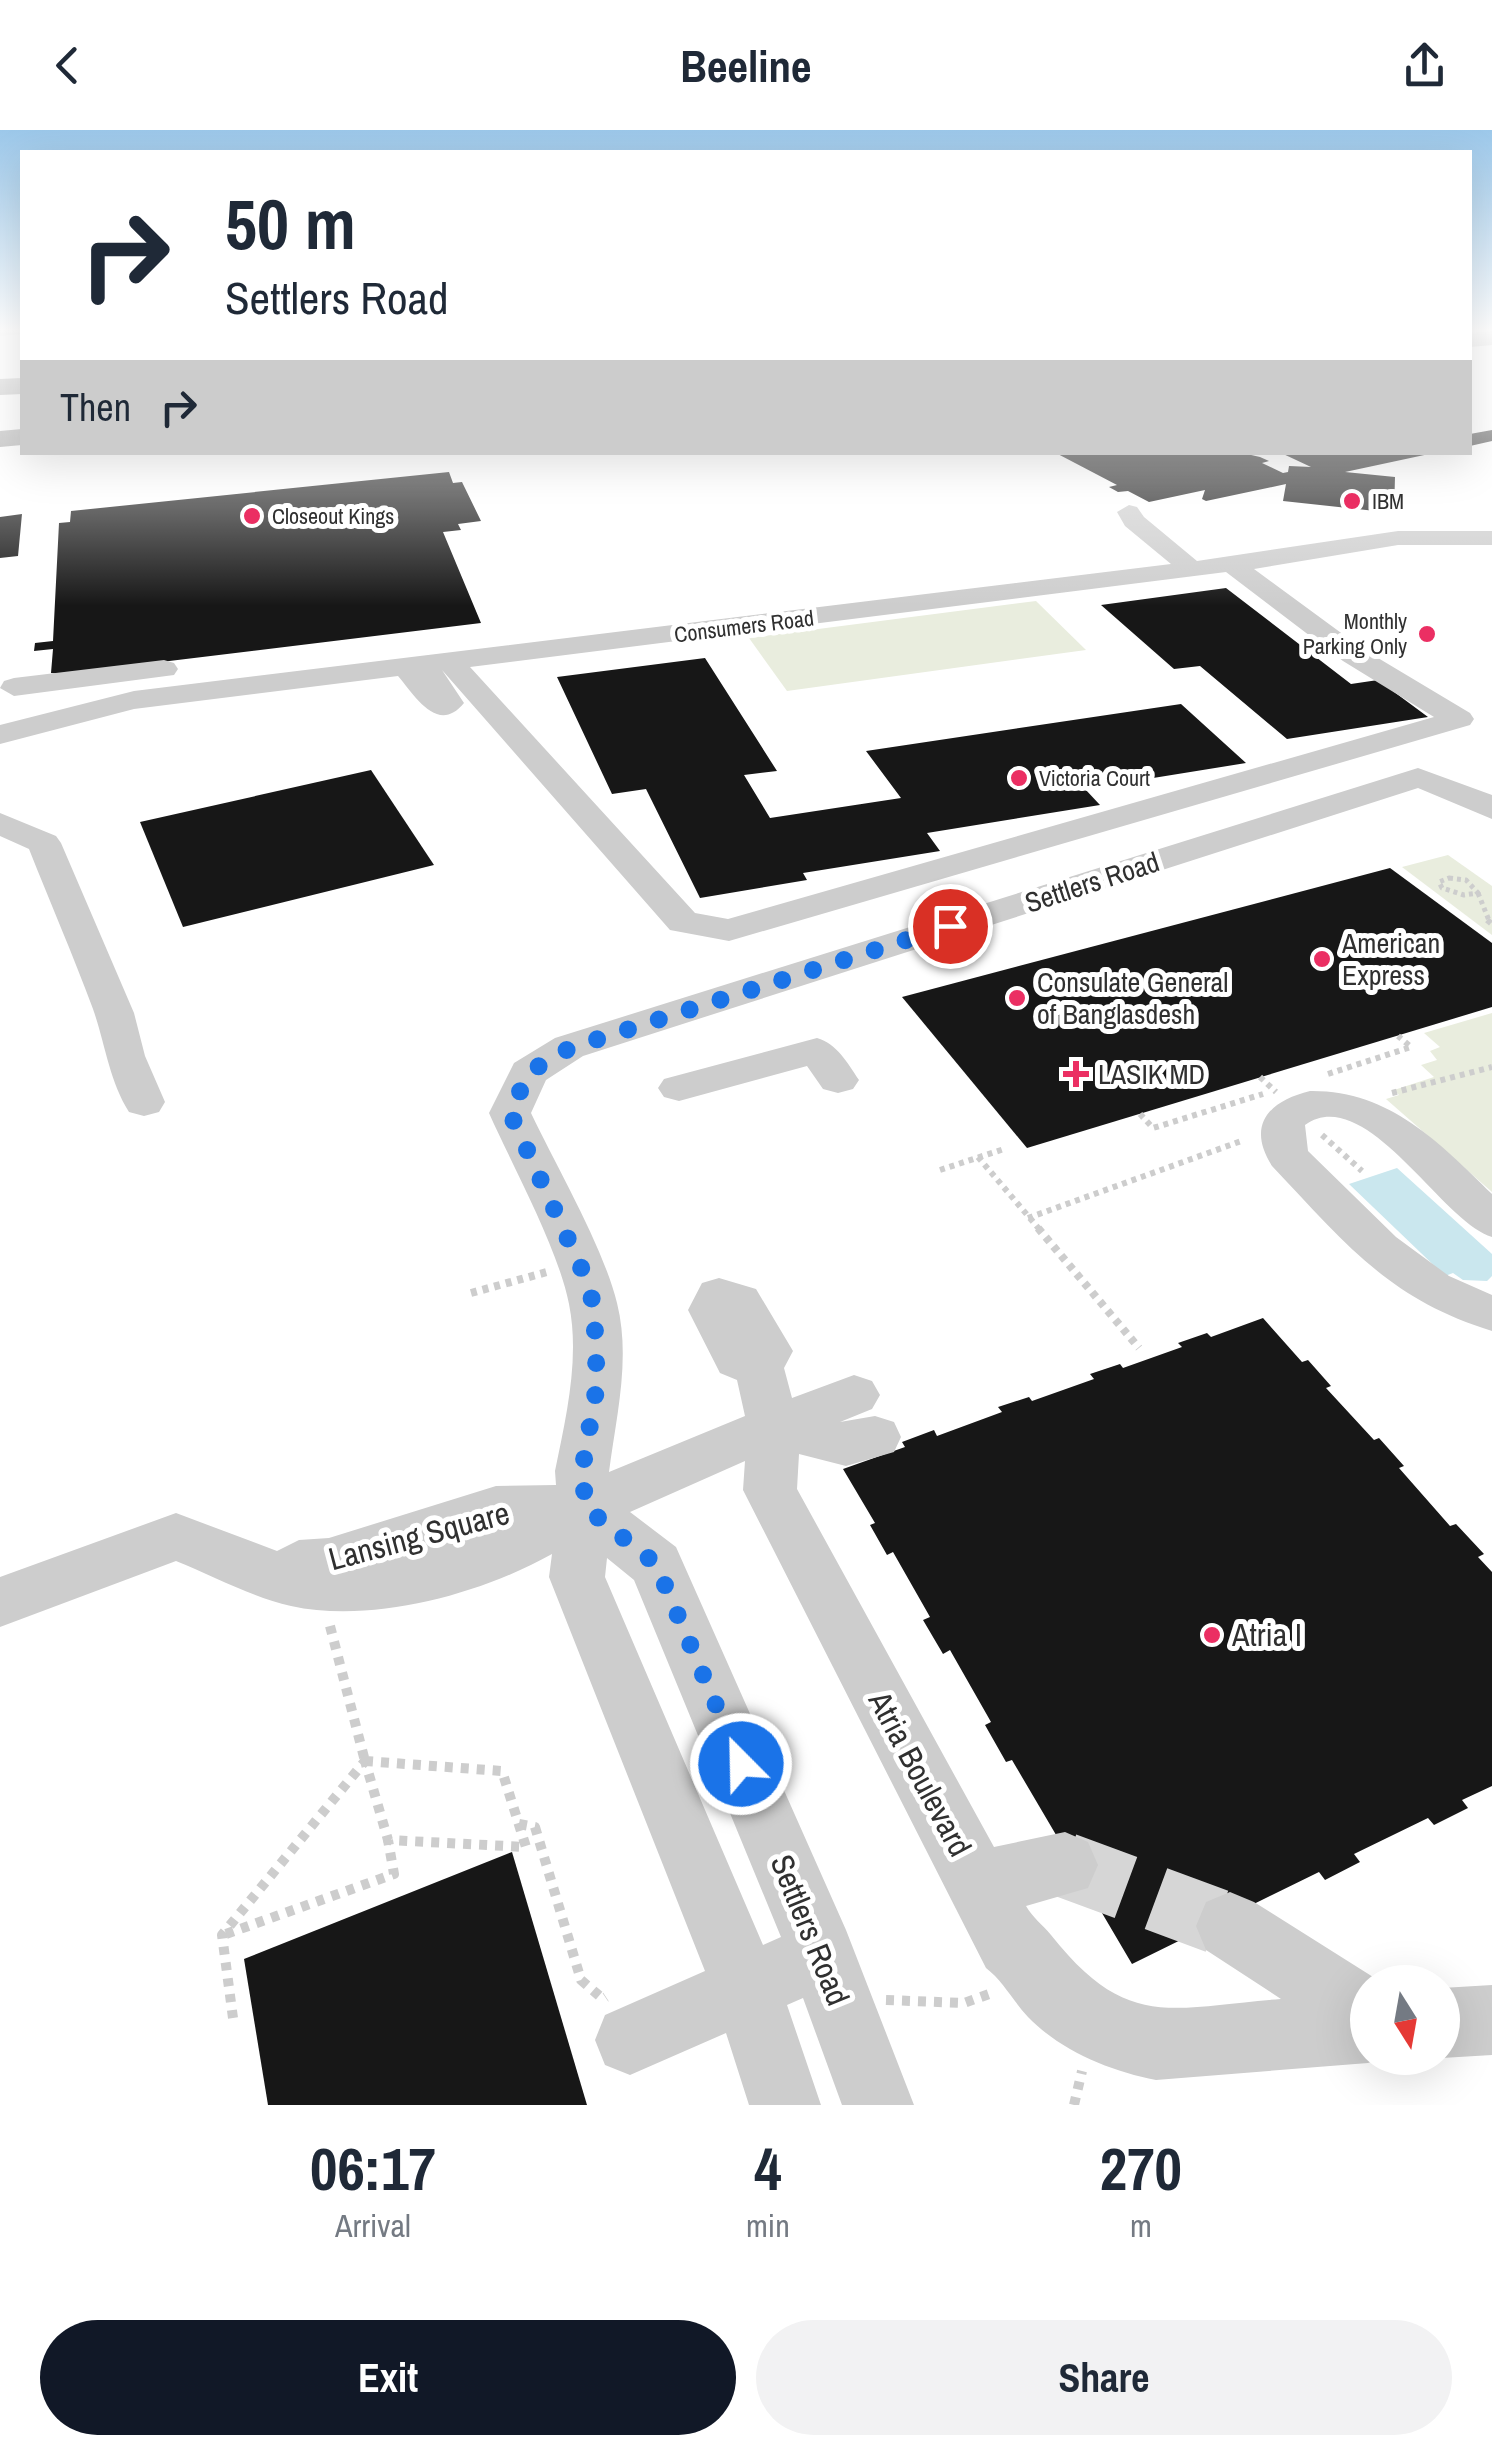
<!DOCTYPE html>
<style>
:root{--surface:#fff;--page:#f2f2f3;--text:#1f2937;--muted:#747a83;--accent:#111827}
body{margin:0;font-family:"Archivo Narrow",sans-serif;background:var(--page);color:var(--text);height:100vh;display:flex;flex-direction:column;font-size:38px;white-space:nowrap}
*{box-sizing:border-box;margin:0}
p{font-size:32px;color:var(--muted)}
.icon{flex:none;width:55px;height:55px;fill:none;stroke:currentColor;stroke-width:2;stroke-linecap:round;stroke-linejoin:round}
.map{position:relative;height:1975px;overflow:hidden}
.drawer{display:flex;flex-direction:column;background:var(--surface);flex:1}
.drawer>*{flex:none}
.hud{position:absolute;left:20px;top:20px;width:1452px;height:305px;border-radius:0px;box-shadow:0 10px 40px #0002;background:#fff;color:var(--text);overflow:hidden}
.needle{width:65px;rotate:169deg}
.controls{position:absolute;left:1350px;top:1835px;display:grid;gap:20px}
.controls a{display:grid;place-items:center;width:110px;height:110px;border-radius:50%;background:var(--surface);box-shadow:0 10px 40px #0002;font-size:50px}
.pin{position:absolute;display:grid;place-items:center;width:85px;height:85px;color:#fff;margin:-42px;border:5px solid #fff;border-radius:50%;box-shadow:0 2px 10px #0007}
.me{position:absolute;width:110px;margin:-55px;rotate:337deg;stroke-linejoin:round;filter:drop-shadow(0 0 8px #0008)}
.turn{display:flex;align-items:center;gap:35px;height:210px;padding:0 40px;font-size:45px}
.turn .icon{width:130px;height:130px;stroke-width:2.5}
.turn b{display:block;font-size:70px;line-height:85px}
.then{display:flex;align-items:center;height:95px;padding:0 40px;background:#0003;gap:20px;font-size:38px}
.eta{display:flex;justify-content:space-evenly;align-items:center;height:170px;text-align:center}
.eta b{font-size:60px;font-weight:700;line-height:70px}
.primary-button{display:flex;gap:20px;margin-top:auto;padding:20px 40px}
.primary-button a{flex:1;height:115px;border-radius:60px;background:var(--accent);color:#fff;font-size:40px;font-weight:700;line-height:115px;text-align:center}
.primary-button a+a{background:var(--page);color:var(--text)}
header{display:flex;justify-content:space-between;align-items:center;height:130px;padding:0 40px;background:var(--surface);font-size:45px;font-weight:700}
.map>svg:first-child{display:block}
.green{fill:#e9edde}
.water{fill:#cae7ee}
.building{fill:#171717}
.lines{fill:none;stroke-linecap:round;stroke-linejoin:round}
.minor-tunnel{stroke:#d6d6d6;stroke-width:65;stroke-dasharray:65 32;stroke-linecap:butt}
.path-far3{stroke:#cdcdcd;stroke-width:5;stroke-dasharray:4 4;stroke-linecap:butt}
.path-far2{stroke:#cdcdcd;stroke-width:6;stroke-dasharray:5 5;stroke-linecap:butt}
.path-far1{stroke:#cdcdcd;stroke-width:8;stroke-dasharray:6 6;stroke-linecap:butt}
.path{stroke:#cdcdcd;stroke-width:10;stroke-dasharray:8 8;stroke-linecap:butt}
.minor{fill:#cdcdcd;fill-rule:evenodd}
.highway{fill:#979797;fill-rule:evenodd}
.route{stroke:#1a73e8;stroke-width:18;stroke-dasharray:0 32.4}
.poi-dot{fill:#eb2f63;stroke:#fff;stroke-width:4}
.labels{text-anchor:middle;stroke-width:10;stroke-linejoin:round;paint-order:stroke}
.far-poi-label{font-size:22px;fill:#303030;stroke:#fff;text-anchor:start}
.far-street-label{font-size:22px;fill:#303030;stroke:#fff}
.street-label{font-size:28px;fill:#303030;stroke:#fff}
.poi-label{font-size:28px;fill:#303030;stroke:#fff;text-anchor:start}
.near-street-label{font-size:32px;fill:#303030;stroke:#fff}
.near-poi-label{font-size:32px;fill:#303030;stroke:#fff;text-anchor:start}
</style>
<header><svg class="icon" aria-label="back" viewBox="0 0 24 24"><path d="M15 5l-7 7 7 7"/></svg>Beeline<svg class="icon" aria-label="share" viewBox="0 0 24 24"><path d="M12 15V3M7 8l5-5 5 5M5 13v7h14v-7"/></svg></header>
<div class="map">
<svg width="1492" height="1975" viewBox="0 0 1492 1975">
<rect width="100%" height="100%" fill="#fff"/>
<g class="green">
<polygon points="1036,471 1086,520 787,561 749,508"/>
<polygon points="1448,725 1492,756 1492,805 1402,737"/>
<polygon points="1492,883 1492,1062 1386,969 1399,965 1394,960 1434,947 1421,935 1437,930 1430,921 1440,917 1424,903"/>
</g>
<polygon class="water" points="1397,1038 1492,1124 1492,1146 1487,1151 1463,1150 1453,1143 1445,1146 1349,1054"/>
<g class="building">
<polygon points="1492,300 1492,311 1470,316 1470,304"/>
<polygon points="1054,322 1238,322 1260,327 1269,331 1262,333 1283,343 1288,342 1289,336 1311,337 1279,322 1429,324 1345,342 1395,347 1394,383 1283,371 1286,354 1206,371 1202,369 1205,360 1149,372 1128,361 1118,362 1109,357 1117,355"/>
<polygon points="449,342 453,353 462,352 481,391 458,394 461,400 443,402 481,493 62,544 51,543 53,519 34,521 35,513 53,511 59,393 70,392 71,381"/>
<polygon points="22,384 18,426 0,428 0,387"/>
<polygon points="1226,458 1351,554 1378,550 1428,587 1287,609 1200,536 1174,539 1101,475"/>
<polygon points="705,528 777,641 744,645 770,688 901,668 866,621 1181,574 1246,633 1085,659 1100,675 927,703 940,721 803,743 807,750 700,768 646,659 612,664 557,547"/>
<polygon points="371,640 434,735 183,797 140,692"/>
<polygon points="1390,738 1492,813 1492,877 1027,1018 902,867"/>
<polygon points="1263,1188 1302,1232 1308,1230 1331,1256 1326,1258 1374,1310 1379,1308 1404,1336 1399,1338 1450,1396 1456,1394 1484,1424 1478,1427 1492,1442 1492,1656 1462,1670 1468,1678 1434,1695 1428,1688 1354,1724 1360,1732 1325,1750 1319,1742 1132,1834 1012,1630 1006,1632 985,1595 991,1592 950,1520 943,1524 923,1490 930,1487 893,1422 887,1425 870,1395 875,1393 843,1339 905,1317 902,1312 934,1300 937,1306 1002,1282 998,1277 1029,1267 1032,1271 1094,1249 1090,1244 1120,1234 1123,1238 1182,1217 1178,1213 1207,1203 1211,1207"/>
<polygon points="512,1722 587,1975 268,1975 244,1829"/>
</g>
<g class="lines">
<polyline class="minor-tunnel" points="1065,1735 1230,1796"/>
<g class="path-far3">
<polygon points="1449,748 1466,750 1478,763 1464,765 1442,758 1439,752"/>
<polyline points="1478,763 1490,793"/>
</g>
<g class="path-far2">
<polyline points="1487,790 1492,794"/>
<polyline points="1328,944 1411,917 1398,906"/>
<polyline points="1260,947 1276,962"/>
<polyline points="1392,963 1492,937"/>
<polyline points="1140,984 1153,998 1263,964"/>
<polyline points="1322,1005 1362,1041"/>
<polyline points="978,1027 1040,1100"/>
<polyline points="940,1040 1004,1019"/>
<polyline points="1028,1088 1244,1010"/>
</g>
<g class="path-far1">
<polyline points="1038,1098 1139,1218"/>
<polyline points="471,1163 547,1142"/>
</g>
<g class="path">
<polyline points="330,1496 365,1631"/>
<polygon points="365,1631 502,1641 526,1717 388,1710"/>
<polyline points="519,1694 535,1697 581,1850 603,1869 606,1867"/>
<polyline points="226,1804 394,1744 388,1710"/>
<polyline points="886,1870 964,1873 992,1863"/>
<polyline points="233,1888 222,1805 365,1631"/>
<polyline points="1074,1975 1082,1941"/>
</g>
<g class="minor">
<polygon points="0,199 22,199 22,204 0,206"/>
<path d="M1129,375L1137,377L1144,387L1197,431L1398,401H1492V415H1398L1254,439L1363,519L1470,583L1474,589L1470,595L729,811L670,800L442,540L464,573C438,605 415,566 398,546L134,579L0,614V595L134,561L1171,434L1125,396L1117,382ZM1226,442L1343,531L1434,587L728,789L695,783L470,537Z"/>
<polygon points="164,530 174,533 178,539 174,545 14,566 0,558 4,551 14,548"/>
<path d="M1418,638L1492,665V689L1418,658L583,926L546,950L531,983C557,1038 603,1116 617,1173C631,1229 616,1287 609,1342L745,1286L737,1250L720,1243L688,1180L702,1153L719,1148L756,1159L793,1221L784,1238L792,1268L854,1245L872,1251L880,1265L872,1279L840,1292L875,1286L894,1292L901,1307L894,1322L846,1336L799,1324L797,1359L994,1717L1065,1702L1088,1712L1098,1735L1088,1758L1026,1776C1033,1788 1042,1794 1051,1805C1128,1902 1171,1877 1281,1869L1206,1820L1196,1796L1206,1772L1230,1762L1254,1772L1381,1852H1368V1928H1382L1368,1933L1156,1950C1110,1941 1061,1921 1028,1887C1013,1871 1003,1851 986,1838L743,1360L745,1331L630,1382L676,1417L846,1800L914,1975H842L803,1868L787,1875L821,1975H749L726,1903L630,1945L605,1935L595,1910L605,1885L705,1841L549,1447L552,1424C481,1464 372,1494 291,1476C252,1467 213,1446 176,1431L0,1497V1447L176,1383L277,1421L299,1410L329,1408L496,1356L556,1355L555,1341C566,1287 580,1229 569,1174C558,1118 513,1037 489,983L514,933L555,908ZM607,1428L634,1450L781,1807L763,1815L605,1447Z"/>
<path d="M0,683L56,706L61,713L134,883L145,926L165,972L159,982L144,986L129,982C109,950 105,913 93,879C73,825 50,772 29,719L0,706Z"/>
<path d="M817,908C837,914 847,932 859,950L853,959L838,963L823,959L807,936L679,971L664,967L658,958L664,949Z"/>
<path d="M1310,961C1389,960 1439,1012 1492,1064V1107C1442,1093 1366,952 1305,995L1308,1021L1396,1107L1449,1146L1492,1165V1201C1388,1169 1344,1112 1272,1036C1246,995 1269,971 1310,961Z"/>
<polygon points="1492,1855 1492,1925 1442,1928 1440,1928 1442,1858"/>
</g>
<g class="highway">
<polygon points="1492,201 1492,215 1470,217 1470,203"/>
<polygon points="22,248 22,264 0,265 0,249"/>
<polygon points="22,299 22,315 0,317 0,301"/>
</g>
</g>
<linearGradient id="sky" x2="0" y2="1"><stop stop-color="#9cc8ea"/><stop offset="0.42" stop-color="#fff"/><stop offset="1" stop-color="#fff" stop-opacity="0"/></linearGradient>
<rect width="1492" height="476" fill="url(#sky)"/>
<g class="lines">
<polyline class="route" points="741,1634 656,1434 586,1378 582,1341 597,1255 594,1176 584,1144 510,983 529,942 570,918 950,796"/>
</g>
<g class="poi-dot">
<circle cx="1352" cy="371" r="10"/>
<circle cx="252" cy="386" r="10"/>
<circle cx="1427" cy="504" r="10"/>
<circle cx="1019" cy="648" r="10"/>
<circle cx="1322" cy="829" r="10"/>
<circle cx="1017" cy="868" r="10"/>
<path d="M1071 929h10v10h10v10h-10v10h-10v-10h-10v-10h10z"/>
<circle cx="1212" cy="1505" r="10"/>
</g>
<g class="labels">
<g class="far-poi-label">
<text x="1372" y="379">IBM</text>
<text x="272" y="394">Closeout Kings</text>
<text x="1407" y="499" text-anchor="end">Monthly<tspan x="1407" dy="25">Parking Only</tspan></text>
<text x="1039" y="656">Victoria Court</text>
</g>
<g class="far-street-label">
<text transform="translate(744 496) rotate(-7)" y="8">Consumers Road</text>
</g>
<g class="street-label">
<text transform="translate(1092 752) rotate(-18)" y="10">Settlers Road</text>
</g>
<g class="poi-label">
<text x="1342" y="823">American<tspan x="1342" dy="32">Express</tspan></text>
<text x="1037" y="862">Consulate General<tspan x="1037" dy="32">of Banglasdesh</tspan></text>
<text x="1098" y="954">LASIK MD</text>
</g>
<g class="near-street-label">
<text transform="translate(419 1406) rotate(-15)" y="11">Lansing Square</text>
<text transform="translate(920 1644) rotate(62)" y="11">Atria Boulevard</text>
<text transform="translate(810 1800) rotate(68)" y="11">Settlers Road</text>
</g>
<g class="near-poi-label">
<text x="1232" y="1516">Atria I</text>
</g>
</g>
</svg>
<div class="controls">
<a><svg class="needle" viewBox="-14 -14 28 28"><path d="M0-13l5 13h-10z" fill="#e53935"/><path d="M0 13l5-13h-10z" fill="#747a83"/></svg></a>
</div>
<div class="pin" style="left:950px;top:796px;background:#d93025"><svg class="icon" aria-label="arrive" viewBox="0 0 24 24"><path d="M6 21V4h12l-3 4 3 4H6"/></svg></div>
<svg class="me" style="left:741px;top:1634px" viewBox="-20 -20 40 40"><circle r="17" fill="#1a73e8" stroke="#fff" stroke-width="3"/><path d="M0-11L8 9 0 5-8 9z" fill="#fff"/></svg>
<div class="hud">
<div class="turn"><svg class="icon" aria-label="right" viewBox="0 0 24 24"><path d="M7 20v-9h11M14 6l5 5-5 5"/></svg><div><b>50 m</b>Settlers Road</div></div>
<div class="then">Then<svg class="icon" aria-label="right" viewBox="0 0 24 24"><path d="M7 20v-9h11M14 6l5 5-5 5"/></svg></div>
</div>
</div>
<section class="drawer">
<div class="eta">
<div><b>06:17</b><p>Arrival</p></div>
<div><b>4</b><p>min</p></div>
<div><b>270</b><p>m</p></div>
</div>
<div class="primary-button"><a>Exit</a><a>Share</a></div>
</section>
